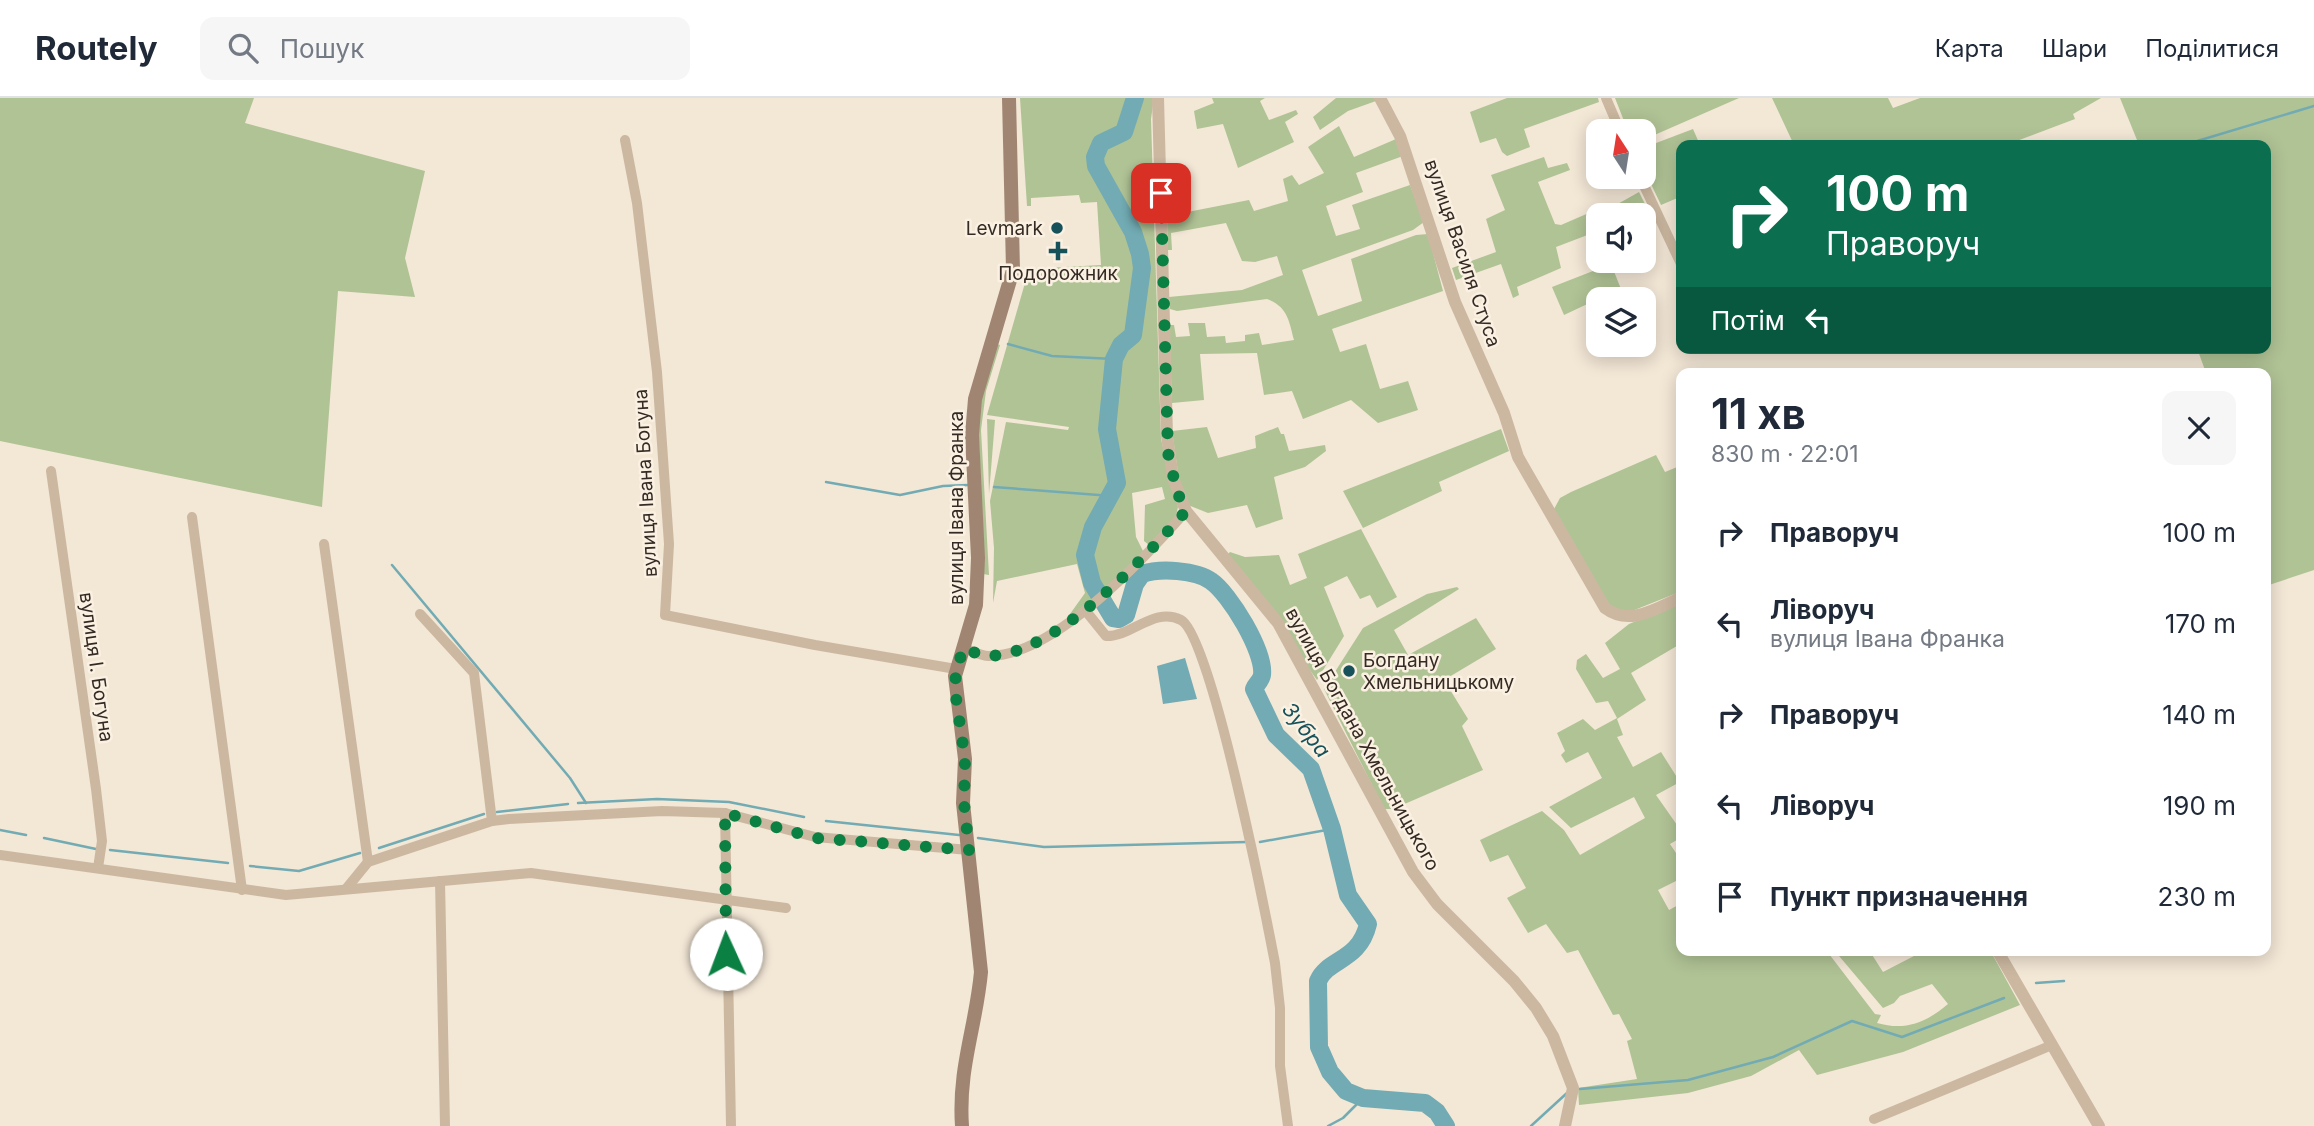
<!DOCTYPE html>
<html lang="uk">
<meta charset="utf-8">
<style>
:root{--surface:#fff;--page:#f6f6f7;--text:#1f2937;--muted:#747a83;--line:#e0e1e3}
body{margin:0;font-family:Inter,sans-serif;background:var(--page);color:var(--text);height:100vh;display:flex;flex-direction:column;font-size:26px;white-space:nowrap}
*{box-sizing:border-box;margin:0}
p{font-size:23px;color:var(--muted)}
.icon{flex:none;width:38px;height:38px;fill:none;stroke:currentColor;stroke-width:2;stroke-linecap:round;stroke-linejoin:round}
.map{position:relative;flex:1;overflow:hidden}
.panel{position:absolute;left:1676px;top:270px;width:595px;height:588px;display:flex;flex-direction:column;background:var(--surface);border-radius:14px;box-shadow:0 4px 18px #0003}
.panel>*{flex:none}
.top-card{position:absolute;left:1676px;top:42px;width:595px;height:214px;border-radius:14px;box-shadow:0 4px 18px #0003;background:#0b6e4f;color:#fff;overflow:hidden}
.needle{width:46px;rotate:348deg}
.controls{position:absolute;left:1586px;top:21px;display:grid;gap:14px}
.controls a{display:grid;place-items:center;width:70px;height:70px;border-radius:14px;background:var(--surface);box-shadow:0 4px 18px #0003;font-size:35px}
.pin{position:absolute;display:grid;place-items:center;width:60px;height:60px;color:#fff;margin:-30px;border-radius:14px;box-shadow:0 4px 10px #0006}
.me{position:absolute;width:77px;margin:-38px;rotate:358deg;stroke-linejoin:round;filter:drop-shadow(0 0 5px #0008)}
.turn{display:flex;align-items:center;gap:24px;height:147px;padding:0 35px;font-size:32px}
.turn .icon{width:91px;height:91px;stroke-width:2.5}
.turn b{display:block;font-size:49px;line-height:60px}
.then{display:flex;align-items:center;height:66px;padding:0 35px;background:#0003;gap:14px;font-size:26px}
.round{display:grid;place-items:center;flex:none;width:74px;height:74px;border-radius:14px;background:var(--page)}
.head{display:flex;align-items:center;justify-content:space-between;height:119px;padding:0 35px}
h1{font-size:42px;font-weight:700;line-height:52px}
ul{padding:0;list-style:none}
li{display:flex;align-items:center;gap:21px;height:91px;padding:0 35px}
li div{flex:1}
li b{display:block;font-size:26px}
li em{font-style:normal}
header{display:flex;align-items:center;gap:42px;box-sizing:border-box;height:98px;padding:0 35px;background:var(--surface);border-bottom:2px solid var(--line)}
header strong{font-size:33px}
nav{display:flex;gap:38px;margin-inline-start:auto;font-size:24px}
.search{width:490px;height:63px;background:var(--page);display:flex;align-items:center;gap:18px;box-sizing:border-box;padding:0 24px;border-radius:14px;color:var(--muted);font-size:26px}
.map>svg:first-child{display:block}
.green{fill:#b0c395}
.water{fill:#72abb3}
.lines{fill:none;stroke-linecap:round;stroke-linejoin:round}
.stream{stroke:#72abb3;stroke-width:2.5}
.river{stroke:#72abb3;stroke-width:18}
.minor{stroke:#ccb8a1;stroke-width:10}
.tertiary{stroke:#ccb8a1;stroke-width:12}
.secondary{stroke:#a08672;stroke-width:14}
.route{stroke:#0b8043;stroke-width:12;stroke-dasharray:0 21.6}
.poi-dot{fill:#17515a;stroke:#fbf1e2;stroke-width:2.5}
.labels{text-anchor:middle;stroke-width:5;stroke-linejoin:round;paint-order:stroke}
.poi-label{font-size:19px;fill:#352b24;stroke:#fbf1e2;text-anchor:end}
.street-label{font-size:19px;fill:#352b24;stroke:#fbf1e2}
.water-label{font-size:21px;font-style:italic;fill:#17515a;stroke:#fbf1e2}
</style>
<header>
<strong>Routely</strong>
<div class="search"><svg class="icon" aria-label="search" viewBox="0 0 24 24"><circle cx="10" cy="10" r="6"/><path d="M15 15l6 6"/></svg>Пошук</div>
<nav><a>Карта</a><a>Шари</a><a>Поділитися</a></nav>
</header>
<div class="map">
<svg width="2314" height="1028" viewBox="0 0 2314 1028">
<rect width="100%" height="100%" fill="#f3e7d6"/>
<g class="green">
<polygon points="0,0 254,0 245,25 425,73 405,160 415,199 338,193 322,409 0,343"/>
<polygon points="1020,0 1154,0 1151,21 1161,341 1178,409 1176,418 1149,447 1144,443 1145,407 1165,401 1162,389 1132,395 1136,439 1144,455 1075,517 1070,516 1085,495 1077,466 997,483 993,505 994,450 990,403 1006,324 1068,332 1069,329 987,317 1029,171 1101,167 1097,104 1081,105 1079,97 1031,100 1031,108 1027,108"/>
<polygon points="1212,0 1265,0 1260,3 1269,22 1296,12 1298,16 1285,24 1294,44 1238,70 1223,26 1197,31 1194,13 1214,5"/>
<polygon points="1336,0 1374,0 1376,3 1348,13 1320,32 1313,19"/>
<polygon points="1507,0 1598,0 1599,4 1524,31 1530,49 1507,58 1502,54 1496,40 1480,45 1470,14"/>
<polygon points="1615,0 1739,0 1643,42 1643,33 1628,33"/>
<polygon points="1772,0 1888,0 1893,10 1920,0 2101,0 2073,16 2075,21 2006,47 1794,47"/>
<polygon points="2120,0 2314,0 2314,472 2266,488 2266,275 2206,275 2197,250 2266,250 2266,47 2139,47"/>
<path d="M1339,28L1354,59L1396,41L1403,58L1356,75L1363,94L1326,108L1336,138L1360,131L1352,107L1410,87L1424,124L1413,132L1302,172L1318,218L1362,203L1351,161L1416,137L1428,136L1443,193L1332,231L1340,254L1366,246L1380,291L1408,283L1418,312L1378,325L1351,302L1303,321L1292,293L1264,297L1257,255L1200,256L1204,302L1172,305L1169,227H1174L1176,239L1190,238L1188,225H1205L1207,239L1225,238L1226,245L1245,243V237L1259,235L1262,247L1294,242C1289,223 1288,209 1267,201L1177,213L1170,211L1169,199L1242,192L1283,177L1277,158L1255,164L1242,163L1226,125L1171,135L1172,152H1168L1167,118L1249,102L1254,113L1288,103L1283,81L1292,77L1299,87L1324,75L1308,49Z"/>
<polygon points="1693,31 1700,47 1682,47 1682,98 1661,107 1643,69 1643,50"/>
<polygon points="1544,59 1548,70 1567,65 1570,72 1538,84 1555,126 1561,127 1598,111 1607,112 1639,94 1649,114 1639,117 1598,117 1598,133 1556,149 1561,170 1517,189 1519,197 1513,200 1501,166 1456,182 1452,170 1496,154 1486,121 1505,112 1491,77"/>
<polygon points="1611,166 1623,196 1598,201 1564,217 1552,189"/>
<polygon points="993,245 1000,247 986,293 981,332 989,477 983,476 978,311"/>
<polygon points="987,321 995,322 989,396"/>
<polygon points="1207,329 1218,360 1256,350 1255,338 1278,329 1281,336 1284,336 1289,353 1325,347 1326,353 1305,369 1274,379 1283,421 1256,430 1247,407 1208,415 1188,407 1180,388 1172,333"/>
<polygon points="1501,331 1509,353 1439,384 1442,393 1363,430 1343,393"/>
<polygon points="1656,357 1665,374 1682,367 1682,493 1627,515 1609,507 1553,413 1560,400 1571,394"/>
<polygon points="1361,431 1397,499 1377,510 1370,497 1360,501 1347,478 1324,489 1344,538 1317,582 1227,457 1230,454 1245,459 1279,457 1290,487 1307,480 1298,456"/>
<polygon points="1457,489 1459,491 1394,532 1408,557 1476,520 1496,551 1444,582 1468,621 1462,628 1483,672 1393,711 1384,711 1324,591 1363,530 1427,496"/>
<path d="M1678,506L1682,510V545L1631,575L1646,602L1617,621L1623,637L1617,639L1633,669L1661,654L1680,684L1656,697L1682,734V739L1670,746L1682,764V780L1658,792L1669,812L1682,805V852H1826L1875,916L1881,917L1877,925C1905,933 1926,925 1948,906L1932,886L1900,898L1894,905L1883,910L1834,852H1869L1883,874L1914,858L1911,852H1990L2020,907L1903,954L1817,977L1799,952L1751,978L1688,995L1579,1007L1578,990L1637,981L1627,943L1632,941L1619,916L1613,917L1578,852L1567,855L1546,826L1528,835L1507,800L1526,790L1508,757L1490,764L1480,742L1542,713L1564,732L1580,757L1645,720L1634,699L1571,730L1549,709L1602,680L1588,654L1566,665L1561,657L1565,653L1557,635L1583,621L1595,632L1617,620L1608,603L1596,605L1576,571L1577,562L1586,556L1603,580L1620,571L1605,545L1629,526Z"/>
</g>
<polygon class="water" points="1185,560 1197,601 1163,606 1157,568"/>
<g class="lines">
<g class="stream">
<polyline points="2184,47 2314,8"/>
<polyline points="1008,246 1052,258 1114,261"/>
<polyline points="826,384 900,397 943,388 968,387"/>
<polyline points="994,389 1112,398"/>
<polyline points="392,467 570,680 586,705"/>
<polyline points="578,705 657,701 729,704 804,719"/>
<polyline points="497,714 568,706"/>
<polyline points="826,723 959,737"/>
<polyline points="0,732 26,737"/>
<polyline points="44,740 96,751"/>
<polyline points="978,740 1044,749 1247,744"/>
<polyline points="1260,744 1332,731"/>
<polyline points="379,750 484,716"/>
<polyline points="110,752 228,765"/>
<polyline points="250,768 299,773 360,755"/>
<polyline points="2036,885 2064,883"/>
<polyline points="1580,991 1688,982 1773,959 1852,923 1902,939 2004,900"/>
<polyline points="1328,1028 1343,1020 1363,1000"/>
<polyline points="1531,1028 1567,995"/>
</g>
<path class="river" d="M1135,0L1124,34L1101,45L1095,59L1096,68L1133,134L1140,156L1142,170L1133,237L1121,247L1114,261L1107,331L1117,385L1093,429L1085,457L1092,485L1113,520L1119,521L1126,517L1135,486L1142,476C1160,470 1196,472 1211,483C1230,496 1265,554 1262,577C1261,583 1256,586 1254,591L1276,637L1311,671L1332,731L1348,797L1368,826C1359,864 1328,860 1318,883L1319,949L1330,974L1346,993L1363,1000L1425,1005L1437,1014L1446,1028"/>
<g class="minor">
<polyline points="1606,0 1620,33"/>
<polyline points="625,42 637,105 657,274 669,446 665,517 815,547 956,571"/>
<polyline points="1640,79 1682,168"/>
<polyline points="51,373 96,691 102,743 98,770"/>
<polyline points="192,419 242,792"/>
<polyline points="324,446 368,764"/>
<path d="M1085,512L1106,538C1131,539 1155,508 1181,522C1211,537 1266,818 1275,865L1280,910V968L1288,1028"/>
<polyline points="420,516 474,575 492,723"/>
<path d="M964,550C972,553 981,558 989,558C1054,558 1145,460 1186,413"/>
<polyline points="725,715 731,1028"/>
<polyline points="0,757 286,797 531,775 786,810"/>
<polyline points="440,783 445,1028"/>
<polyline points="346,791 368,764 492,723 509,721 662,713 725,715 815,739 969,752"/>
<polyline points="1874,1021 2052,947"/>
</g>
<g class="tertiary">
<polyline points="1158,0 1167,338 1173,380 1186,413 1278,525 1413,774 1437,806 1514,883 1536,910 1553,938 1573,990 1565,1028"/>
<path d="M1380,0L1400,38L1455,204L1504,315L1518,359L1605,510C1630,529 1657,510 1682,499"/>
<polyline points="1997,852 2099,1028"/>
</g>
<path class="secondary" d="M962,1028C958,970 976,929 981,874L963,705L965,661L955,578L976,507L978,460L972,337L975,301L1013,172L1009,0"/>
</g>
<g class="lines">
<path class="route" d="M726,856L725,715L815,740L969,752L964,705L965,661L955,593L956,571L964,550C972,553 981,559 989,558C1054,557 1145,460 1186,413L1177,394L1168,355L1161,95"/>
</g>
<g class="poi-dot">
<circle cx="1057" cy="130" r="7"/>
<path d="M1054.5 142.5h7v7h7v7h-7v7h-7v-7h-7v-7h7z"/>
<circle cx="1349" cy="573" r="7"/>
</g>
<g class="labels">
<g class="poi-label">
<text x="1043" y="137">Levmark</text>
<text x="1058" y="182" text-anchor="middle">Подорожник</text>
<text x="1363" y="569" text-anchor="start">Богдану<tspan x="1363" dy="22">Хмельницькому</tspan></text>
</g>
<g class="street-label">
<text transform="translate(1463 155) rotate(71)" y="7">вулиця Василя Стуса</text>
<text transform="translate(645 385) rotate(-93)" y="7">вулиця Івана Богуна</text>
<text transform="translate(956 410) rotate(-90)" y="7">вулиця Івана Франка</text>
<text transform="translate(97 569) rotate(82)" y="7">вулиця І. Богуна</text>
<text transform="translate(1363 641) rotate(61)" y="7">вулиця Богдана Хмельницького</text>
</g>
<g class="water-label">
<text transform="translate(1306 632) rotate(52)" y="7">Зубра</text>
</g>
</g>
</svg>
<div class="controls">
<a><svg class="needle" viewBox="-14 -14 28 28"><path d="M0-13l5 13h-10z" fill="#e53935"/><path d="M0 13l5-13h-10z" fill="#747a83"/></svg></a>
<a><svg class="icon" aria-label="sound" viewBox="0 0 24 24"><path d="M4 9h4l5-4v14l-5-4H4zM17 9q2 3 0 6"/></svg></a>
<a><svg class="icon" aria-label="layers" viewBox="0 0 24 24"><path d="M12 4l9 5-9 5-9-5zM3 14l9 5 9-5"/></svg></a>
</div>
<div class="pin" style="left:1161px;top:95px;background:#d93025"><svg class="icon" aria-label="arrive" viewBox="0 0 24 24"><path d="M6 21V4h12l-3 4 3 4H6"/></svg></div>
<svg class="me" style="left:726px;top:856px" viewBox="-20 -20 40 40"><circle r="19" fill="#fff"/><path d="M0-13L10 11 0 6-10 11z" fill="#0b8043"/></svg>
<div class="top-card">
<div class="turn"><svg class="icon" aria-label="right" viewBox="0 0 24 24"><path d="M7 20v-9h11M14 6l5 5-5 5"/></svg><div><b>100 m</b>Праворуч</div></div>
<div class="then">Потім<svg class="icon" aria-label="left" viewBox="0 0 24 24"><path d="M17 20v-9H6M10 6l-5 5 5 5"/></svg></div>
</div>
<section class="panel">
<div class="head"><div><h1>11 хв</h1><p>830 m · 22:01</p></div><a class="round"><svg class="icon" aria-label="close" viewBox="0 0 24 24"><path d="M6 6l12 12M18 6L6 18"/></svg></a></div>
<ul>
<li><svg class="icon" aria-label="right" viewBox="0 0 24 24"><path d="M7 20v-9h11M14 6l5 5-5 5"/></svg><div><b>Праворуч</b></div><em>100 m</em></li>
<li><svg class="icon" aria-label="left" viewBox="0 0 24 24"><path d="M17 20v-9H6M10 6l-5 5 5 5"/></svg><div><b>Ліворуч</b><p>вулиця Івана Франка</p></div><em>170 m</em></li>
<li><svg class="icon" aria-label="right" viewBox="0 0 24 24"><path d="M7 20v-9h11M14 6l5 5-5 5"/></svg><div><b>Праворуч</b></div><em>140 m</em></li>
<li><svg class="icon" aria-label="left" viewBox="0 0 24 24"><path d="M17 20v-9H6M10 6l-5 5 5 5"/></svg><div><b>Ліворуч</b></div><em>190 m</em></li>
<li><svg class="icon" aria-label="arrive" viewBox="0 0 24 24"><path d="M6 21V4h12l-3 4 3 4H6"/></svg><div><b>Пункт призначення</b></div><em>230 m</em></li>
</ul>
</section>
</div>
